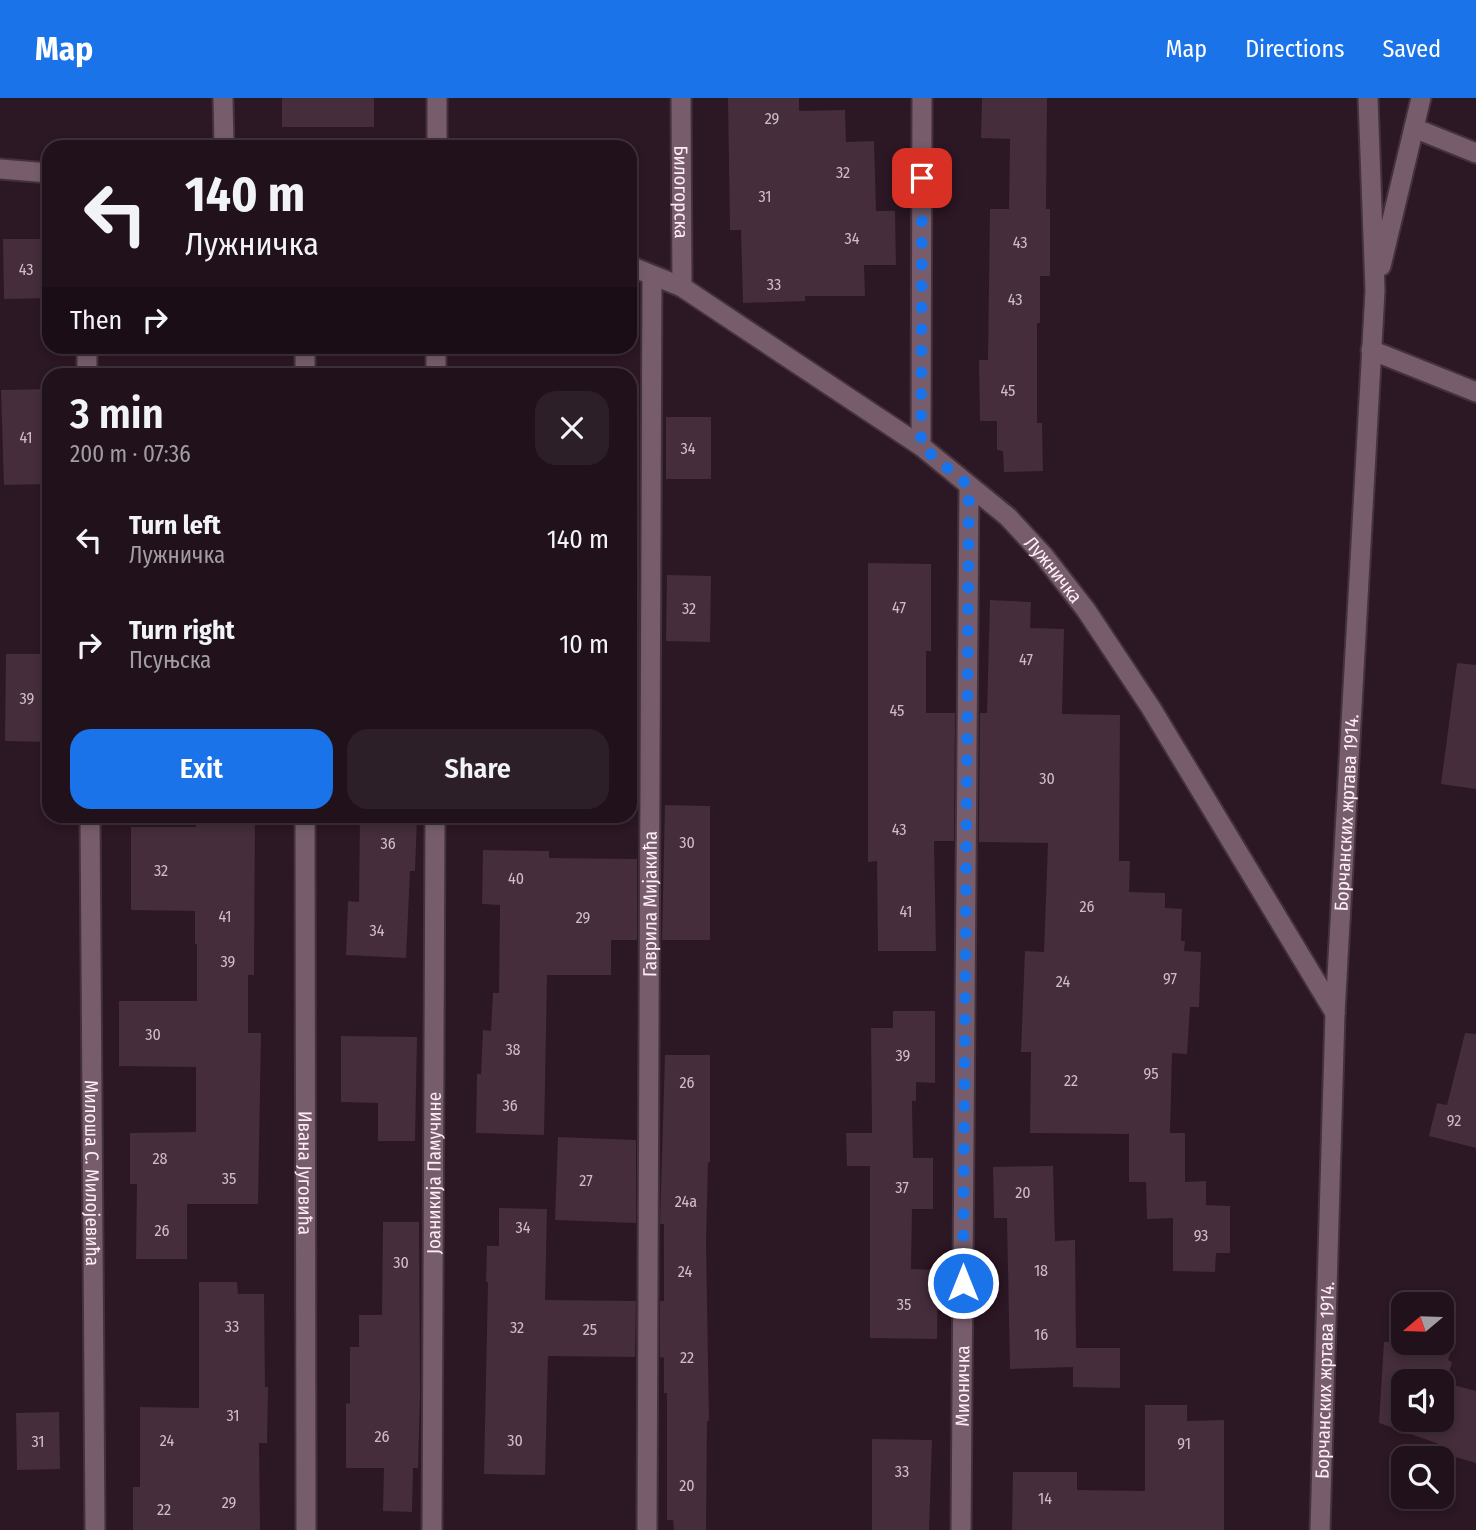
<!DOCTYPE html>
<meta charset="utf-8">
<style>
:root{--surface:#21111b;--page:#2d1f28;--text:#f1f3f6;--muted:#a29da3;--line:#3e313a;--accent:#1a73e8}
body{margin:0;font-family:"Fira Sans Condensed",sans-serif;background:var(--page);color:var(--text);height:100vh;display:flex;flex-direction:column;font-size:26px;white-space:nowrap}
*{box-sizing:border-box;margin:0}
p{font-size:23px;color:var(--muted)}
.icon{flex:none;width:38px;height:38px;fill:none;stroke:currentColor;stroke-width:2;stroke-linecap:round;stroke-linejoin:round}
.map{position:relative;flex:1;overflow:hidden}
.panel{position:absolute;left:42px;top:270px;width:595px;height:455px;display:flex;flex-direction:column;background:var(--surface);border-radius:21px;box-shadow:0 4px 10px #0003,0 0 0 2px var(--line)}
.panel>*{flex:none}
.top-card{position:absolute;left:42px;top:42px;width:595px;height:214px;border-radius:21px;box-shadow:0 4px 10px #0003,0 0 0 2px var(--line);background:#21111b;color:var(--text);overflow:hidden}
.needle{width:46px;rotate:251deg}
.buttons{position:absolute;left:1391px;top:1194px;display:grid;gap:14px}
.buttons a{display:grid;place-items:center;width:63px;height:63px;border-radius:14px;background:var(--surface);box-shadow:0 4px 10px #0003,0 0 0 2px var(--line);font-size:35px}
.pin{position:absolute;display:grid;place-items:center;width:60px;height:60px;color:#fff;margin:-30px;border-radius:14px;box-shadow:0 4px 10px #0006}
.me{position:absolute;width:77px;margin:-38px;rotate:0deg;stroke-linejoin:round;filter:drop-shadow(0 0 5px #0008)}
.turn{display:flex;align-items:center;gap:24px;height:147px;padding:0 28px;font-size:32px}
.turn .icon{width:91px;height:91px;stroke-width:2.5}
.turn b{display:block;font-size:49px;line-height:60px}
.then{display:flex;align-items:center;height:66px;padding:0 28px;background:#0003;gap:14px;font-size:26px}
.round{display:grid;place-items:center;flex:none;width:74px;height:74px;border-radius:21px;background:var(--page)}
.summary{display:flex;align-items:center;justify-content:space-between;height:119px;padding:0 28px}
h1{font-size:42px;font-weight:600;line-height:52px}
.action{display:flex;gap:14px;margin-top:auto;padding:14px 28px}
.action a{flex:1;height:80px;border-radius:21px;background:var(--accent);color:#fff;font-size:28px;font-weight:600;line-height:80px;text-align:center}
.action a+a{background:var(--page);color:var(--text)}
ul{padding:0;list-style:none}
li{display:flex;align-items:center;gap:21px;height:105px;padding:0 28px}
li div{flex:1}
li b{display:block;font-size:26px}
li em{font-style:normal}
header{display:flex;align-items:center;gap:42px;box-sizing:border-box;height:98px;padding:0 35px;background:var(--accent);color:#fff}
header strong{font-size:33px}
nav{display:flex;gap:38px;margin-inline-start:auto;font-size:24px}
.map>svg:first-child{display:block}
.building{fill:#452d3b;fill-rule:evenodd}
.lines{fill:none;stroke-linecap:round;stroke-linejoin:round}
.service-casing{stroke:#43323b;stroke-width:23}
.minor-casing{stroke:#43323b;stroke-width:23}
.service{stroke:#775d6c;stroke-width:19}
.minor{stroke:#775d6c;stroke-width:19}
.route{stroke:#1a73e8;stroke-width:12;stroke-dasharray:0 21.6}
.labels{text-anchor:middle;stroke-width:7;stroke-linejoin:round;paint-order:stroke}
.number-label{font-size:16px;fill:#cfbdc6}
.street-label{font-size:19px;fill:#fdedf5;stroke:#220d1b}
</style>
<header>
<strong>Map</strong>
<nav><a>Map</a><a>Directions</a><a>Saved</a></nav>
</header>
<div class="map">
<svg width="1476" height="1432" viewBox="0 0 1476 1432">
<rect width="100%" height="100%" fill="#2c1724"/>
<g class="building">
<rect x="282" y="0" width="92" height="29"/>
<polygon points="728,0 799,0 799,13 845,12 846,44 874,43 876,113 895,113 896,167 864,167 865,198 805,198 805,203 743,205 741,132 730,132"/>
<polygon points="982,0 1047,0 1046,111 1050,111 1050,178 1040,178 1040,225 1037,225 1037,325 1042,325 1043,373 1004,374 1003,353 997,352 997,323 980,323 979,262 988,262 990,111 1009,111 1010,41 981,40"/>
<polygon points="3,141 49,141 49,200 4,201"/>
<polygon points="49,291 49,386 4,387 1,292"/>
<rect x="666" y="319" width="45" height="62"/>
<polygon points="868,465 931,466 931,553 926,553 926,615 955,615 954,743 934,743 936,853 878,853 877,763 868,764"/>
<polygon points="667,477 711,478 710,544 666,543"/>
<polygon points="990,502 1031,504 1030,530 1064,531 1062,616 1120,617 1119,763 1130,763 1129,794 1165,795 1165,810 1182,811 1181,843 1185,843 1184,853 1201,854 1199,909 1190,909 1187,956 1172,955 1170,1035 1185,1035 1185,1084 1206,1083 1206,1107 1230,1108 1230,1155 1216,1155 1215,1174 1173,1173 1173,1120 1147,1121 1146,1084 1129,1084 1129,1036 1030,1035 1031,954 1021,954 1025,853 1044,854 1048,745 979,744 980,615 987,615"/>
<polygon points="6,556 49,556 49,644 5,643"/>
<polygon points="1457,565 1476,567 1476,691 1441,686"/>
<polygon points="665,707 710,708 710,842 662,842"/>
<polygon points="196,718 255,718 254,877 248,877 248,935 261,935 258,1106 187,1106 187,1161 136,1161 137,1086 130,1086 130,1035 196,1034 196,969 119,968 119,903 197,903 197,846 195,846 195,813 131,812 131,729 196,729"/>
<polygon points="360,718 417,718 415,773 410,773 406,860 346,857 348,803 359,804"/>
<polygon points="483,752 549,753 549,760 637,761 637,842 611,842 611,877 547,877 544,1037 476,1035 477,976 481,976 483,932 491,933 493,895 499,895 500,807 482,806"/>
<polygon points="893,913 935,913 935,985 916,984 916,1003 912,1003 913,1060 933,1060 933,1111 912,1111 911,1171 938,1172 937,1241 870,1240 870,1068 847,1068 846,1035 872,1035 871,930 893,930"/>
<polygon points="1465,935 1476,936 1476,1050 1429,1038 1437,1005 1447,1007"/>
<polygon points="341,938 417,939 415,1043 378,1043 378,1005 341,1004"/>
<polygon points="665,957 710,957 710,1064 708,1064 706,1144 709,1323 707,1323 706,1432 674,1432 673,1422 667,1422 667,1295 664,1295 664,1260 660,1259 660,1203 664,1203 664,1126 660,1126"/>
<polygon points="558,1039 636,1042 636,1125 555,1122"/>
<polygon points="1053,1068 1055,1143 1075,1142 1076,1250 1120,1250 1120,1290 1073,1289 1073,1269 1010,1271 1007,1120 994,1120 993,1069"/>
<polygon points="499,1110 547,1111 545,1202 636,1203 635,1259 548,1258 545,1377 484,1376 488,1184 486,1184 487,1148 499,1148"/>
<polygon points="383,1124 419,1124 420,1299 418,1370 413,1370 412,1414 383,1413 384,1370 346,1370 346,1305 350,1306 350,1249 359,1249 359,1217 382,1217"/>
<polygon points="199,1184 237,1184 238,1196 264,1196 265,1289 268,1289 267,1345 259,1345 260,1432 133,1432 133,1389 140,1389 140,1309 199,1310"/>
<path d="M1384,1244H1454L1448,1262L1452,1264L1446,1285L1476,1293V1365L1442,1355V1347L1379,1325ZM1404,1283H1442V1321H1404Z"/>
<polygon points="1145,1307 1187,1307 1187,1323 1224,1322 1224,1432 1012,1432 1013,1374 1077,1374 1077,1392 1145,1393"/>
<polygon points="59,1314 60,1371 17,1372 16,1315"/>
<polygon points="872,1341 932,1342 929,1432 872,1432"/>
</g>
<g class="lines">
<defs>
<g id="service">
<polyline points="1414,30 1476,55"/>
<polyline points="1371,252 1476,294"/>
</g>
<g id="minor">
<polyline points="223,0 224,49"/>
<path id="s1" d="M681,0L682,189"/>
<polyline points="437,49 437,0"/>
<polyline points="0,71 49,75"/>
<path id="s2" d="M630,168L682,189L921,348L1008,419L1044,458L1086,512L1151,610L1335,915"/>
<polyline points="1381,168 1421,0"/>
<polyline points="87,248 87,276"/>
<polyline points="305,248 305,276"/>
<polyline points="436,276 436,248"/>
<polyline points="921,348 922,0"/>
<path id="s3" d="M90,718L95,1432"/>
<path id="s4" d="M305,718L306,1432"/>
<path id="s5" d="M432,1432L435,718"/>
<path id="s6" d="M647,1432L652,178"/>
<path id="s7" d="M961,1432L969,388"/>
<path id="s8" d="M1320,1432L1335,915L1375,193L1368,0"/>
</g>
</defs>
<use href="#service" class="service-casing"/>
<use href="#minor" class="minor-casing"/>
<use href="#service" class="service"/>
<use href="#minor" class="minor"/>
</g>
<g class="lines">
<polyline class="route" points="922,80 921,348 969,388 963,1185"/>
</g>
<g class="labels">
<g class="number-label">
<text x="772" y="26">29</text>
<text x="843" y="80">32</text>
<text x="765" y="104">31</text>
<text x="852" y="146">34</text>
<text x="1020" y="150">43</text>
<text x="26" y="177">43</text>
<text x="774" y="192">33</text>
<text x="1015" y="207">43</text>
<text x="1008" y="298">45</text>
<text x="26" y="345">41</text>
<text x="688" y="356">34</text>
<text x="899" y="515">47</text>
<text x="689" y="516">32</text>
<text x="1026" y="567">47</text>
<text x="27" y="606">39</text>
<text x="897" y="618">45</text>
<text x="1047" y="686">30</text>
<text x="899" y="737">43</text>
<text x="687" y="750">30</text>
<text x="388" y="751">36</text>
<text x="161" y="778">32</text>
<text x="516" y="786">40</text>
<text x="1087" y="814">26</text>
<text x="906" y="819">41</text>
<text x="225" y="824">41</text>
<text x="583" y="825">29</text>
<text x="377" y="838">34</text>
<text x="228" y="869">39</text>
<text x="1170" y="886">97</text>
<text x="1063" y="889">24</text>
<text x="153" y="942">30</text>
<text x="513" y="957">38</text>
<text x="903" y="963">39</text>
<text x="1151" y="981">95</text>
<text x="1071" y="988">22</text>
<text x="687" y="990">26</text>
<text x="510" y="1013">36</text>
<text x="1454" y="1028">92</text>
<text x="160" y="1066">28</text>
<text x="229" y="1086">35</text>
<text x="586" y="1088">27</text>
<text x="902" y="1095">37</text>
<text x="1023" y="1100">20</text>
<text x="686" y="1109">24a</text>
<text x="523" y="1135">34</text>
<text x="162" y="1138">26</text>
<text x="1201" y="1143">93</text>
<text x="401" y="1170">30</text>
<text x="1041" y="1178">18</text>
<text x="685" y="1179">24</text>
<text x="904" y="1212">35</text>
<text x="232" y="1234">33</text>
<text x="517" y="1235">32</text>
<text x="590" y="1237">25</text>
<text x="1041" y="1242">16</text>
<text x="687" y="1265">22</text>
<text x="233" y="1323">31</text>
<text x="382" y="1344">26</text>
<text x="167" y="1348">24</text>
<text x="515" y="1348">30</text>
<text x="38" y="1349">31</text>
<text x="1184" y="1351">91</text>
<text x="902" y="1379">33</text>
<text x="687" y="1393">20</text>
<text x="1045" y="1406">14</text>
<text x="229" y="1410">29</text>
<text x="164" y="1417">22</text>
</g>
<g class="street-label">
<text dy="7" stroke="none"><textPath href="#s1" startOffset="94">Билогорска</textPath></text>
<text dy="7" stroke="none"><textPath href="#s2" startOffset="525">Лужничка</textPath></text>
<text dy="7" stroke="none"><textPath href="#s8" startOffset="718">Борчанских жртава 1914.</textPath></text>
<text dy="7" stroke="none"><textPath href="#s6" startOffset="626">Гаврила Мијакића</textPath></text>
<text dy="7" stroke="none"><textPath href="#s3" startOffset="357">Милоша С. Милојевића</textPath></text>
<text dy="7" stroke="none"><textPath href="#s4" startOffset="357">Ивана Југовића</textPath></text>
<text dy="7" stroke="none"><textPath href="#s5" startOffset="357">Јоаникија Памучине</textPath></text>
<text dy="7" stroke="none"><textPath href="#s8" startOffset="150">Борчанских жртава 1914.</textPath></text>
<text dy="7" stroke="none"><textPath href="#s7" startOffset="144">Мионичка</textPath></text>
</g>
</g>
</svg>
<div class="buttons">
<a><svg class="needle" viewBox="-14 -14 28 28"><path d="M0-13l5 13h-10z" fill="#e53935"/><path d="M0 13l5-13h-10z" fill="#a29da3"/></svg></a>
<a><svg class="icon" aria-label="sound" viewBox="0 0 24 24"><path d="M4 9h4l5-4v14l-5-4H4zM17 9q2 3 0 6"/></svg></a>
<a><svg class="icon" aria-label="search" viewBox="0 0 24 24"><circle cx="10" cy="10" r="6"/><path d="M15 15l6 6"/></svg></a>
</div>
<div class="pin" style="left:922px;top:80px;background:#d93025"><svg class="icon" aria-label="arrive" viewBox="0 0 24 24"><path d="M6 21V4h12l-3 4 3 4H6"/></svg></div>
<svg class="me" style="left:963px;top:1185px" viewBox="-20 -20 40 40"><circle r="17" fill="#1a73e8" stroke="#fff" stroke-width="3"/><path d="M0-11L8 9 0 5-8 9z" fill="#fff"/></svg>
<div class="top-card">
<div class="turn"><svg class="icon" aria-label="left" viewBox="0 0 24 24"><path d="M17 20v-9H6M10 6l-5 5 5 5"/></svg><div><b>140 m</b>Лужничка</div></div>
<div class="then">Then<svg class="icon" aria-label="right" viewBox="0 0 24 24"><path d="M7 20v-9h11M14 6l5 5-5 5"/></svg></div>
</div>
<section class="panel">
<div class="summary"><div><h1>3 min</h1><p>200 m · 07:36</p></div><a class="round"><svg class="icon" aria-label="close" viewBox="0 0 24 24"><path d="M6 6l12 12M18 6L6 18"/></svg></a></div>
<ul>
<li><svg class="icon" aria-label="left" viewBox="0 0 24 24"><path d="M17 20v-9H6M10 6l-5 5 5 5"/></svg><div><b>Turn left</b><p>Лужничка</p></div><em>140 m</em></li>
<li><svg class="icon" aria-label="right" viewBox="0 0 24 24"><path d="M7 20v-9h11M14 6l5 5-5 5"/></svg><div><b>Turn right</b><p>Псуњска</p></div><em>10 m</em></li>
</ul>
<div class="action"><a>Exit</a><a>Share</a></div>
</section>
</div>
